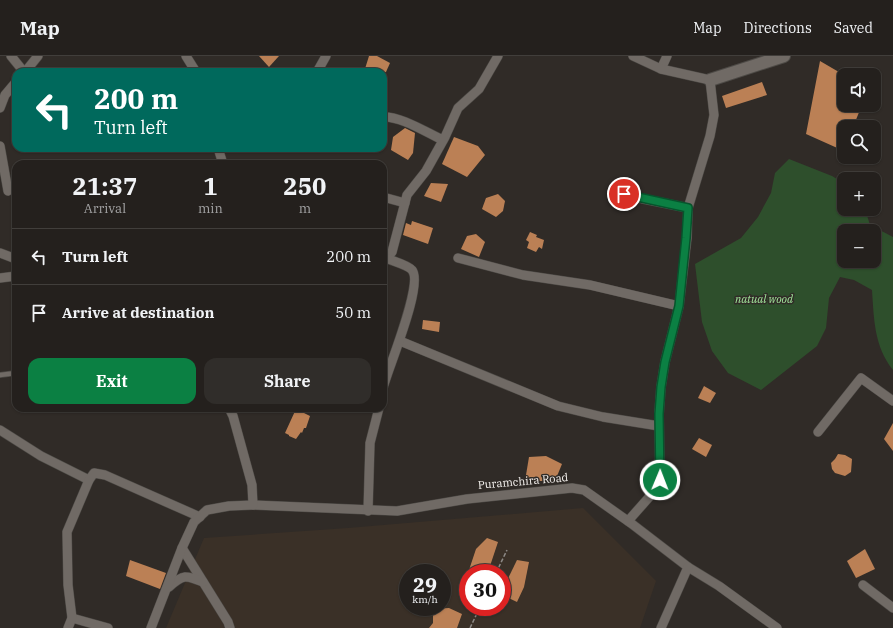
<!DOCTYPE html>
<meta charset="utf-8">
<style>
:root{--surface:#24201d;--page:#302d2a;--text:#f1f3f6;--muted:#a3a3a4;--line:#413e3b;--accent:#0b8043}
body{margin:0;font-family:"IBM Plex Serif",serif;background:var(--page);color:var(--text);height:100vh;display:flex;flex-direction:column;font-size:15px;white-space:nowrap}
*{box-sizing:border-box;margin:0}
p{font-size:13px;color:var(--muted)}
.icon{flex:none;width:22px;height:22px;fill:none;stroke:currentColor;stroke-width:2;stroke-linecap:round;stroke-linejoin:round}
.map{position:relative;flex:1;overflow:hidden}
.panel{position:absolute;left:12px;top:104px;width:375px;height:252px;display:flex;flex-direction:column;background:var(--surface);border-radius:12px;box-shadow:0 1px 3px #0004,0 0 0 1px var(--line)}
.panel>*{flex:none}
.banner{position:absolute;left:12px;top:12px;width:375px;height:84px;border-radius:12px;box-shadow:0 1px 3px #0004,0 0 0 1px var(--line);background:#00695c;color:#fff;overflow:hidden}
.tools{position:absolute;left:837px;top:12px;display:grid;gap:8px}
.tools a{display:grid;place-items:center;width:44px;height:44px;border-radius:8px;background:var(--surface);box-shadow:0 1px 3px #0004,0 0 0 1px var(--line);font-size:20px}
.speed{position:absolute;left:399px;top:508px;display:flex;gap:8px;font-size:20px;font-weight:700;text-align:center}
.speed>*{display:grid;place-content:center;width:52px;height:52px;border-radius:50%;background:var(--surface);box-shadow:0 1px 3px #0004,0 0 0 1px var(--line);line-height:1}
.speed small{font-size:10px;font-weight:400}
.speed .limit{border:6px solid #d22;background:#fff;color:#111}
.pin{position:absolute;display:grid;place-items:center;width:34px;height:34px;color:#fff;margin:-17px;border:2px solid #fff;border-radius:50%;box-shadow:0 1px 4px #0007}
.me{position:absolute;width:44px;margin:-22px;rotate:1deg;stroke-linejoin:round;filter:drop-shadow(0 0 3px #0008)}
.turn{display:flex;align-items:center;gap:14px;height:84px;padding:0 16px;font-size:18px}
.turn .icon{width:52px;height:52px;stroke-width:2.5}
.turn b{display:block;font-size:28px;line-height:34px}
.eta{display:flex;justify-content:space-evenly;align-items:center;height:68px;text-align:center}
.eta b{font-size:24px;font-weight:700;line-height:28px}
.primary-button{display:flex;gap:8px;margin-top:auto;padding:8px 16px}
.primary-button a{flex:1;height:46px;border-radius:12px;background:var(--accent);color:#fff;font-size:16px;font-weight:700;line-height:46px;text-align:center}
.primary-button a+a{background:var(--page);color:var(--text)}
ul{padding:0;list-style:none}
li{display:flex;align-items:center;gap:12px;height:56px;padding:0 16px;border-top:1px solid var(--line)}
li div{flex:1}
li b{display:block;font-size:15px}
li em{font-style:normal}
header{display:flex;align-items:center;gap:24px;box-sizing:border-box;height:56px;padding:0 20px;background:var(--surface);border-bottom:1px solid var(--line)}
header strong{font-size:19px}
nav{display:flex;gap:22px;margin-inline-start:auto;font-size:14px}
.map>svg:first-child{display:block}
.built{fill:#3a3027;fill-rule:evenodd}
.green{fill:#2e4f2c;fill-rule:evenodd}
.building{fill:#bb8055}
.lines{fill:none;stroke-linecap:round;stroke-linejoin:round}
.lane-casing{stroke:#4d4a46;stroke-width:6}
.street-casing{stroke:#4d4a46;stroke-width:10}
.secondary-casing{stroke:#4d4a46;stroke-width:14}
.path{stroke:#8d8986;stroke-width:1.5;stroke-dasharray:4 2;stroke-linecap:butt}
.lane{stroke:#706a65;stroke-width:4.5}
.street{stroke:#706a65;stroke-width:9}
.secondary{stroke:#706a65;stroke-width:12}
.route-casing{stroke:#07532c;stroke-width:10}
.route{stroke:#0b8043;stroke-width:7}
.labels{text-anchor:middle;stroke-width:3;stroke-linejoin:round;paint-order:stroke}
.park-label{font-size:11px;font-style:italic;fill:#a2e79b;stroke:#302b27}
.street-label{font-size:11px;fill:#f6f3f0;stroke:#302b27}
</style>
<header>
<strong>Map</strong>
<nav><a>Map</a><a>Directions</a><a>Saved</a></nav>
</header>
<div class="map">
<svg width="893" height="572" viewBox="0 0 893 572">
<rect width="100%" height="100%" fill="#302b27"/>
<path class="built" d="M583,452L656,525L640,572H166L204,482L348,472ZM408,517H442V551H408ZM468,517H502V551H468Z"/>
<path class="green" d="M789,103L832,120L844,127V153H865L870,169L893,181V314C874,290 874,263 872,234L854,224L840,221L829,242L826,272L817,290L761,334L728,317L712,295L702,266L695,208L741,182L758,161L771,137L775,117ZM844,175H874V205H844Z"/>
<g class="building">
<polygon points="259,0 279,0 269,11"/>
<polygon points="369,0 377,0 390,7 386,16 364,16"/>
<polygon points="820,5 844,19 844,49 862,49 853,71 844,71 844,95 806,78"/>
<polygon points="762,26 767,39 726,52 722,40"/>
<polygon points="405,72 415,77 413,97 408,104 391,94 393,81"/>
<polygon points="454,81 478,90 485,99 467,121 442,108"/>
<polygon points="431,127 448,128 441,146 424,140"/>
<polygon points="498,138 505,145 503,155 496,161 482,153 486,142"/>
<polygon points="412,165 433,172 428,188 403,179 406,167 411,169"/>
<polygon points="530,176 537,179 536,181 544,184 542,193 539,191 536,196 527,192 529,186 526,184"/>
<polygon points="476,178 485,186 479,201 461,193 467,180"/>
<polygon points="423,264 440,266 439,276 422,273"/>
<polygon points="704,330 716,337 710,347 698,342"/>
<polygon points="296,353 310,360 306,372 304,372 302,377 301,376 296,383 289,380 289,379 285,377"/>
<polygon points="893,367 893,395 884,383"/>
<polygon points="699,382 712,389 706,401 692,393"/>
<polygon points="838,398 845,399 852,403 851,416 845,420 835,417 832,413 831,407 835,403"/>
<polygon points="546,400 562,408 555,425 525,425 529,401"/>
<polygon points="487,482 498,486 490,510 486,517 468,517 476,493"/>
<polygon points="865,493 875,513 856,522 847,505"/>
<polygon points="130,504 166,517 160,533 126,520"/>
<polygon points="517,504 529,506 524,531 517,546 502,539 502,535"/>
<polygon points="449,552 462,558 457,572 429,572 433,567 433,553"/>
</g>
<g class="lines">
<defs>
<polyline id="lane" points="0,319 16,317"/>
<g id="street">
<polyline points="11,0 24,16"/>
<polyline points="186,0 196,16"/>
<polyline points="661,13 667,0"/>
<polyline points="25,16 38,0"/>
<polyline points="317,16 326,0"/>
<polyline points="0,52 5,39 16,26"/>
<path d="M383,61C401,60 427,77 443,84"/>
<polyline points="0,90 8,135"/>
<polyline points="218,92 223,108"/>
<polyline points="624,139 688,152"/>
<polyline points="383,141 405,147"/>
<polyline points="0,197 16,203"/>
<polyline points="458,202 523,219 590,229 679,250"/>
<polyline points="383,206 392,196 407,139 426,115 445,81 458,52 479,33 498,0"/>
<polyline points="0,222 16,220"/>
<polyline points="400,285 558,350 603,361 659,370"/>
<path d="M383,332C388,312 424,228 412,214C408,209 392,205 386,202"/>
<polyline points="0,374 41,400 89,424"/>
<polyline points="818,376 861,322 893,345"/>
<polyline points="253,449 397,455 467,443 572,432 584,434 632,468 688,511 719,530 777,572"/>
<polyline points="368,455 370,387 379,352"/>
<polyline points="628,465 651,439 660,424 659,358 661,331 665,306 679,250 687,182 688,152 710,80 714,59 710,24 661,13 633,0"/>
<polyline points="182,492 228,566 230,572"/>
<polyline points="863,529 893,552"/>
<path d="M169,531C183,518 186,519 203,526"/>
<polyline points="72,562 108,572"/>
<polyline points="68,572 72,562 68,529 67,476 89,424 94,417 105,419 200,461"/>
<polyline points="151,572 182,492 194,466 207,454 229,450 253,449 252,429 233,360 229,352"/>
<polyline points="661,572 688,511"/>
</g>
<polyline id="secondary" points="710,24 784,0"/>
</defs>
<use href="#lane" class="lane-casing"/>
<use href="#street" class="street-casing"/>
<use href="#secondary" class="secondary-casing"/>
<g class="path">
<polyline points="496,517 507,494"/>
<polyline points="470,572 480,551"/>
</g>
<use href="#lane" class="lane"/>
<use href="#street" class="street"/>
<use href="#secondary" class="secondary"/>
</g>
<g class="lines">
<defs>
<polyline id="route" points="624,138 688,152 686,182 679,250 665,306 661,331 659,358 660,424"/>
</defs>
<use href="#route" class="route-casing"/>
<use href="#route" class="route"/>
</g>
<g class="labels">
<g class="park-label">
<text x="764" y="247">natual wood</text>
</g>
<g class="street-label">
<text transform="translate(523 425) rotate(-5)" y="4">Puramchira Road</text>
</g>
</g>
</svg>
<div class="tools">
<a><svg class="icon" aria-label="sound" viewBox="0 0 24 24"><path d="M4 9h4l5-4v14l-5-4H4zM17 9q2 3 0 6"/></svg></a>
<a><svg class="icon" aria-label="search" viewBox="0 0 24 24"><circle cx="10" cy="10" r="6"/><path d="M15 15l6 6"/></svg></a>
<a>+</a>
<a>−</a>
</div>
<div class="speed"><div>29<small>km/h</small></div><div class="limit">30</div></div>
<div class="pin" style="left:624px;top:138px;background:#d93025"><svg class="icon" aria-label="arrive" viewBox="0 0 24 24"><path d="M6 21V4h12l-3 4 3 4H6"/></svg></div>
<svg class="me" style="left:660px;top:424px" viewBox="-20 -20 40 40"><circle r="17" fill="#0b8043" stroke="#fff" stroke-width="3"/><path d="M0-11L8 9 0 5-8 9z" fill="#fff"/></svg>
<div class="banner">
<div class="turn"><svg class="icon" aria-label="left" viewBox="0 0 24 24"><path d="M17 20v-9H6M10 6l-5 5 5 5"/></svg><div><b>200 m</b>Turn left</div></div>
</div>
<section class="panel">
<div class="eta">
<div><b>21:37</b><p>Arrival</p></div>
<div><b>1</b><p>min</p></div>
<div><b>250</b><p>m</p></div>
</div>
<ul>
<li><svg class="icon" aria-label="left" viewBox="0 0 24 24"><path d="M17 20v-9H6M10 6l-5 5 5 5"/></svg><div><b>Turn left</b></div><em>200 m</em></li>
<li><svg class="icon" aria-label="arrive" viewBox="0 0 24 24"><path d="M6 21V4h12l-3 4 3 4H6"/></svg><div><b>Arrive at destination</b></div><em>50 m</em></li>
</ul>
<div class="primary-button"><a>Exit</a><a>Share</a></div>
</section>
</div>
